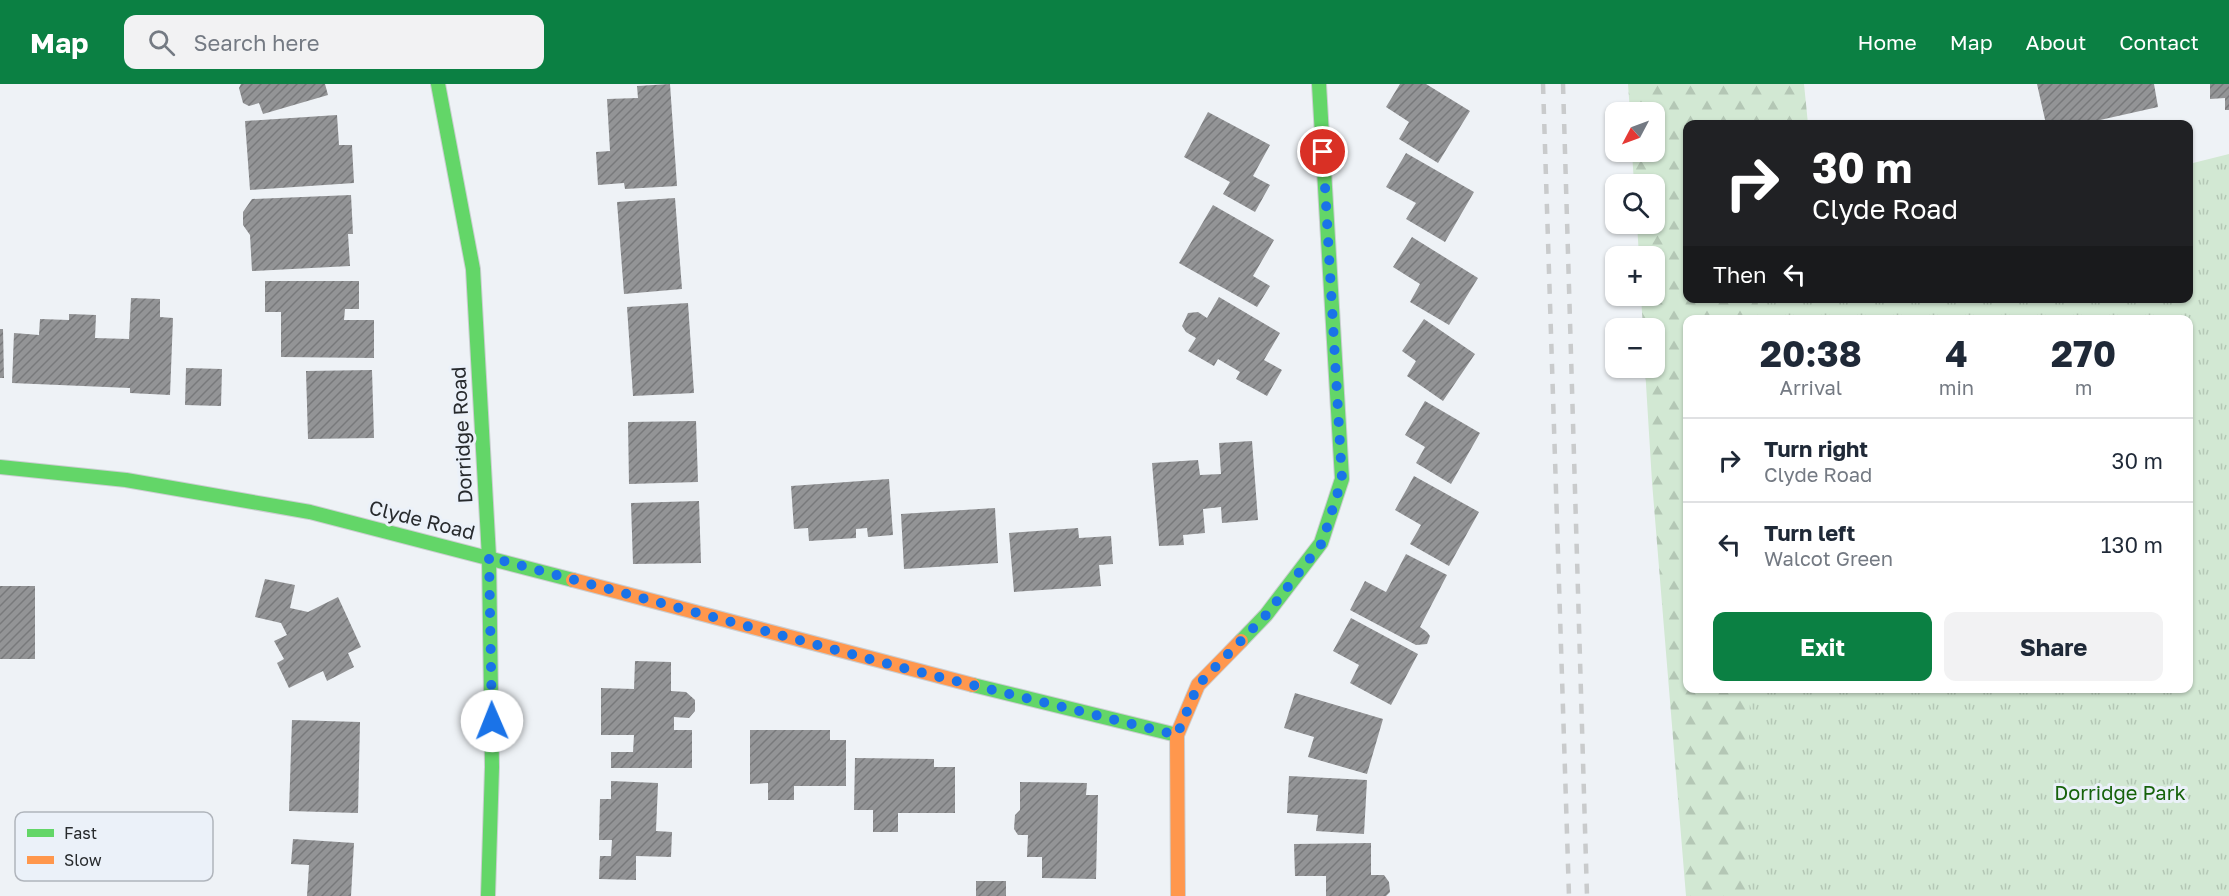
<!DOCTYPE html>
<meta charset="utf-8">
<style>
:root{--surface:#fff;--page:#f2f2f3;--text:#1f2937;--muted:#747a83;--line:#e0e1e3;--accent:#0b8043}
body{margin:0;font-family:"Golos Text",sans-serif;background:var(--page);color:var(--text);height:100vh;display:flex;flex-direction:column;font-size:22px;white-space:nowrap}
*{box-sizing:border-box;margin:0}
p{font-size:20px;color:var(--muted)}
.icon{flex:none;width:33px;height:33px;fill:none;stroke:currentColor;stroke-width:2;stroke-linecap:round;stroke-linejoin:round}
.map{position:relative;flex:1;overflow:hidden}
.sheet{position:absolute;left:1683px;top:231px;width:510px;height:378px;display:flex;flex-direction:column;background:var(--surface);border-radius:12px;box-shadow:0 2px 4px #0004}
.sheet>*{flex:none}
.banner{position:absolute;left:1683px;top:36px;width:510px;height:183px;border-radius:12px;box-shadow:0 2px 4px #0004;background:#202124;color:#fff;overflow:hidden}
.needle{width:39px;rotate:229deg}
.fabs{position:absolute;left:1605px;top:18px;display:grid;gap:12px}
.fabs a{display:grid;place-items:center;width:60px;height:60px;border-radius:12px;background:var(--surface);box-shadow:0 2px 4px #0004;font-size:30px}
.pin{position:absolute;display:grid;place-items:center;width:51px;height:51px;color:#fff;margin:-26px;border:3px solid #fff;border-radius:50%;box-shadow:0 2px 6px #0007}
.me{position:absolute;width:66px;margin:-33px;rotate:359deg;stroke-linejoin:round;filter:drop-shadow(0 0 4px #0008)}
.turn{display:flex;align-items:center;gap:21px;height:126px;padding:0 30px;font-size:27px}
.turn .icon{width:78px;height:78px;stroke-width:2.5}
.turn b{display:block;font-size:42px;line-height:51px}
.then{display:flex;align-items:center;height:57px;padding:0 30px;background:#0003;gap:12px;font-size:22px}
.eta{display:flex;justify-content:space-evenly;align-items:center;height:102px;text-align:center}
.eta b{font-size:36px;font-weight:700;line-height:42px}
.action{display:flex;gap:12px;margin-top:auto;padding:12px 30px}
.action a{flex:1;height:69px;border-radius:12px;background:var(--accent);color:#fff;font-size:24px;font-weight:700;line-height:69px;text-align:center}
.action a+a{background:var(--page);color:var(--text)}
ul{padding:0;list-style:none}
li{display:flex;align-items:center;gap:18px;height:84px;padding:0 30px;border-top:2px solid var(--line)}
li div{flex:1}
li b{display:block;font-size:22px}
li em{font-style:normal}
header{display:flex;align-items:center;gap:36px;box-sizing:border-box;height:84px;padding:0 30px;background:var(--accent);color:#fff}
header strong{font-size:28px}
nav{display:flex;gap:33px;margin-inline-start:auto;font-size:21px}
.search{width:420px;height:54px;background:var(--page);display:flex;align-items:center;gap:15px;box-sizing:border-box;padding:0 21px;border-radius:12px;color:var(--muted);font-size:22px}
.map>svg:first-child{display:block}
.forest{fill:url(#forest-firs)}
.park{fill:url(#park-tufts)}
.building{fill:url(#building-hatch)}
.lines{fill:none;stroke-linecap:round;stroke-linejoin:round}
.fast-casing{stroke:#cbced1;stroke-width:16}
.slow-casing{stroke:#cbced1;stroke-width:16}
.fast{stroke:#63d668;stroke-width:14}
.slow{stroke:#ff974d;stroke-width:14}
.rail{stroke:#c9cbcc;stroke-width:4.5;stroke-dasharray:10 10;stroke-linecap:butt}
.route{stroke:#1a73e8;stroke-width:10;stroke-dasharray:0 18}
.labels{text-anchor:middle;stroke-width:6;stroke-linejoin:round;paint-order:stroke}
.street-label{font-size:20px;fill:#272a2d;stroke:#ebf1f9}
.park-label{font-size:20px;fill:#16620b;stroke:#ebf1f9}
.key{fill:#ebf1f9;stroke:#b0b5bc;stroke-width:1.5}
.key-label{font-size:16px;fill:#272a2d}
</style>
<header>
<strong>Map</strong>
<div class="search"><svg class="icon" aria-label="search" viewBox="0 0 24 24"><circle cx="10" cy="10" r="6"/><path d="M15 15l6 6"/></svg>Search here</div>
<nav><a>Home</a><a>Map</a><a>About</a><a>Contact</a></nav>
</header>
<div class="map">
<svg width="2229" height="812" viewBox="0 0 2229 812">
<defs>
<pattern id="forest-firs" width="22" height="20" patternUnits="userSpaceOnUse" patternTransform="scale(1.5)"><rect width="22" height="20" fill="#d2e8d3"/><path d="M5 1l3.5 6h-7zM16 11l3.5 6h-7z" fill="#b4c7b5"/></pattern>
<pattern id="park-tufts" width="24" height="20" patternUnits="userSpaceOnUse" patternTransform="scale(1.5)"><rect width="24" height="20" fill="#d2e8d3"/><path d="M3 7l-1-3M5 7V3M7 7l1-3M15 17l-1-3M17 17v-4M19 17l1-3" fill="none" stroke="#b4c7b5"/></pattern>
<pattern id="building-hatch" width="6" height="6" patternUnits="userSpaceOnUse" patternTransform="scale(1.5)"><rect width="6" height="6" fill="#939496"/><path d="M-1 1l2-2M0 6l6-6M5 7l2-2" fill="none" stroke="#78797b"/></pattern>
</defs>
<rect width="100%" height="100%" fill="#eef2f6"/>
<polygon class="forest" points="1628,0 1804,0 1808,40 1688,40 1688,214 1842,215 1854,235 1688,236 1688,604 2188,604 2229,812 1686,812 1652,398 1645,284 1654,284 1654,244 1643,244 1641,212 1654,212 1654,172 1639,172 1637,140 1654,140 1654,100 1634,100 1632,68 1654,68 1654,28 1630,28"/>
<polygon class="park" points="2229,70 2229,812 1746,812 1750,605 2188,604 2188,236 1757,236 1758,215 2188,214 2189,80"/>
<g class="building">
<polygon points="241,0 325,0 328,11 263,30 259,19 249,22 243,19 239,4"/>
<polygon points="670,0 677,102 625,105 624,99 598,101 596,68 610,67 607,15 638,14 637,2"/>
<polygon points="1400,0 1426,0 1470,27 1438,79 1399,55 1409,38 1386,23"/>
<polygon points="2037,0 2154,0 2158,23 2100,36 2101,40 2046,40"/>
<polygon points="2210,0 2229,0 2229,26 2225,26 2225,14 2210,15"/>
<polygon points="1208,28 1270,61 1253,92 1270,101 1255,128 1223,110 1230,98 1184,73"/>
<polygon points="337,31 339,61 352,61 354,99 250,106 245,37"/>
<polygon points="1406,69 1474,108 1445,158 1406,135 1416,119 1386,103"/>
<polygon points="351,111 353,150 348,150 350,182 252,187 250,151 243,141 243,128 252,115"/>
<polygon points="675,114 682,205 624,210 617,118"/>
<polygon points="1213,121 1274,156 1253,192 1270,202 1257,223 1179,179"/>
<polygon points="1412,153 1478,194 1449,241 1410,218 1420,200 1393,183"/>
<polygon points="265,197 359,197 359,225 345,225 344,236 374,236 374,274 281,273 281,228 265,228"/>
<polygon points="1219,213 1280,249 1264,276 1282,286 1267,312 1236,295 1240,288 1218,275 1214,282 1188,267 1196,254 1186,248 1182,242 1188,229 1198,228 1207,234"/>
<polygon points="131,214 160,215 160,233 173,234 170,311 130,309 130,304 12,299 14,249 39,251 40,235 69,236 69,230 96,231 95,254 129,255"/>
<polygon points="688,219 694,309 633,312 627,223"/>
<polygon points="1424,235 1475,270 1443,317 1407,292 1416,277 1402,267"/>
<polygon points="0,245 3,245 4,294 0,294"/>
<polygon points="186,284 222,285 221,322 185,321"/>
<polygon points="372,286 374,354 308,355 306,287"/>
<polygon points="1425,317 1480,349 1451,400 1416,379 1425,363 1405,351"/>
<polygon points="696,337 698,398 629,400 628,338"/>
<polygon points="1252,357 1258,436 1222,439 1221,423 1203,425 1205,449 1183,451 1184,461 1159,462 1152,379 1198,376 1200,391 1221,390 1219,359"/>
<polygon points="1414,392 1479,428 1449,482 1410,460 1421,441 1395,426"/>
<polygon points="889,395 893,451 868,453 867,444 856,445 856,454 809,457 808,444 794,445 791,402"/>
<polygon points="699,417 701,479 633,480 631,419"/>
<polygon points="995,424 998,479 904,485 901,430"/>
<polygon points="1078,444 1079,454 1111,452 1113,480 1099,481 1101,502 1014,508 1009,449"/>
<polygon points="1406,470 1447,491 1420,543 1427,548 1430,552 1427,560 1416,561 1350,526 1365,497 1386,508"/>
<polygon points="265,495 295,501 290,524 308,528 338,513 361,563 348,569 354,583 327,597 323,587 289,604 277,579 284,575 274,557 287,551 281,539 255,533"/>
<rect x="0" y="502" width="35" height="73"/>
<polygon points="1351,534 1418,570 1391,621 1350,599 1359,581 1333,567"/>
<polygon points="635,577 671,578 671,607 686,608 695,616 695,627 689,634 674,633 674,646 692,646 692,684 611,684 611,668 633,668 634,651 601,651 601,604 634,605"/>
<polygon points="1295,609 1383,635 1367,690 1308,673 1314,653 1284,644"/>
<polygon points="292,636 360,638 358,729 289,727"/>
<polygon points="750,646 830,646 830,656 846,656 846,702 794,702 794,716 768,716 768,699 750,700"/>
<polygon points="855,674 934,675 934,683 955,683 955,729 898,729 898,748 873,748 873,726 854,726"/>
<polygon points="1289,692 1367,696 1364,750 1316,747 1318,731 1287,729"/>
<polygon points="611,697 658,699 656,747 672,748 671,773 636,772 636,796 599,795 600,772 611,772 612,756 599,756 600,715 611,715"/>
<polygon points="1020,698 1087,699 1086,711 1098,711 1096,795 1042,794 1042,773 1027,773 1028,751 1018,751 1014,745 1015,731 1020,726"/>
<polygon points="293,755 354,759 351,812 307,812 309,781 291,780"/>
<polygon points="1371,759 1371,791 1384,791 1389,798 1390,808 1386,812 1326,812 1326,792 1295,792 1294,760"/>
<rect x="976" y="797" width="30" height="15"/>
</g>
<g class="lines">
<defs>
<g id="fast">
<polyline points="438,0 473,185 489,473 492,683 488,812"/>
<polyline points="0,383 126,396 310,428 573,496"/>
<polyline points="1241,557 1266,531 1321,459 1342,395 1319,0"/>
<polyline points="973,601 1177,651"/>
</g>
<g id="slow">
<polyline points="573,496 973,601"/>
<polyline points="1178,812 1177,651 1198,601 1241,557"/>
</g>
</defs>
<use href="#fast" class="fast-casing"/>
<use href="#slow" class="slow-casing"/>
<use href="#fast" class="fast"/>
<use href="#slow" class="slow"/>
<g class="rail">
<polyline points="1543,0 1569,812"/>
<polyline points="1563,0 1587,812"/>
</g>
</g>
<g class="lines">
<polyline class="route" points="492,637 489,473 907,585 1177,651 1198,601 1266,531 1322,459 1342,395 1323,68"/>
</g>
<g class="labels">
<g class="street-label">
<text transform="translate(462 351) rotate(-93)" y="7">Dorridge Road</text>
<text transform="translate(422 436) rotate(14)" y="7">Clyde Road</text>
</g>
<g class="park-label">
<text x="2120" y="716">Dorridge Park</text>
</g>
</g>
<rect x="15" y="728" width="198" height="69" rx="9" class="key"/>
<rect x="27" y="745" width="27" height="8" fill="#63d668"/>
<rect x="27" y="772" width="27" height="8" fill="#ff974d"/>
<g class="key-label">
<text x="64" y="755">Fast</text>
<text x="64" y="782">Slow</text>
</g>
</svg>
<div class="fabs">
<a><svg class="needle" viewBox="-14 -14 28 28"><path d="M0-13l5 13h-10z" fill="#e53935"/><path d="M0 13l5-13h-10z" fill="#747a83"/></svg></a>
<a><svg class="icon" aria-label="search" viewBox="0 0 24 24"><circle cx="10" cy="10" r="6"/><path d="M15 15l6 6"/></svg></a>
<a>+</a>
<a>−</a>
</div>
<div class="pin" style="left:1323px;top:68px;background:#d93025"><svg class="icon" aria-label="arrive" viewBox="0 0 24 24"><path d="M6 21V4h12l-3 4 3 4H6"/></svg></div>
<svg class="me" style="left:492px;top:637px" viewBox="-20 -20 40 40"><circle r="19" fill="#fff"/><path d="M0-13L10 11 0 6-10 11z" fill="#1a73e8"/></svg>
<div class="banner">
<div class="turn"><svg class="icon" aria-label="right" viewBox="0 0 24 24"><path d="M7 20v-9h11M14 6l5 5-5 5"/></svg><div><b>30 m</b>Clyde Road</div></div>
<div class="then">Then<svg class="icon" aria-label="left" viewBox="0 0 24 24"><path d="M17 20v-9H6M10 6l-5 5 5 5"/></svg></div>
</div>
<section class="sheet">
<div class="eta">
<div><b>20:38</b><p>Arrival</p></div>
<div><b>4</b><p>min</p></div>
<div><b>270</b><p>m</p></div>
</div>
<ul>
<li><svg class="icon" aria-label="right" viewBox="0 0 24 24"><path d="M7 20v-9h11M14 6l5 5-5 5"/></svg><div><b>Turn right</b><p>Clyde Road</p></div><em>30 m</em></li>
<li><svg class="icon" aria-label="left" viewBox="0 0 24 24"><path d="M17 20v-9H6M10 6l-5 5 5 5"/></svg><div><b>Turn left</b><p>Walcot Green</p></div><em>130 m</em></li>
</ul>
<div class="action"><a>Exit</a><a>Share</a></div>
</section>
</div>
